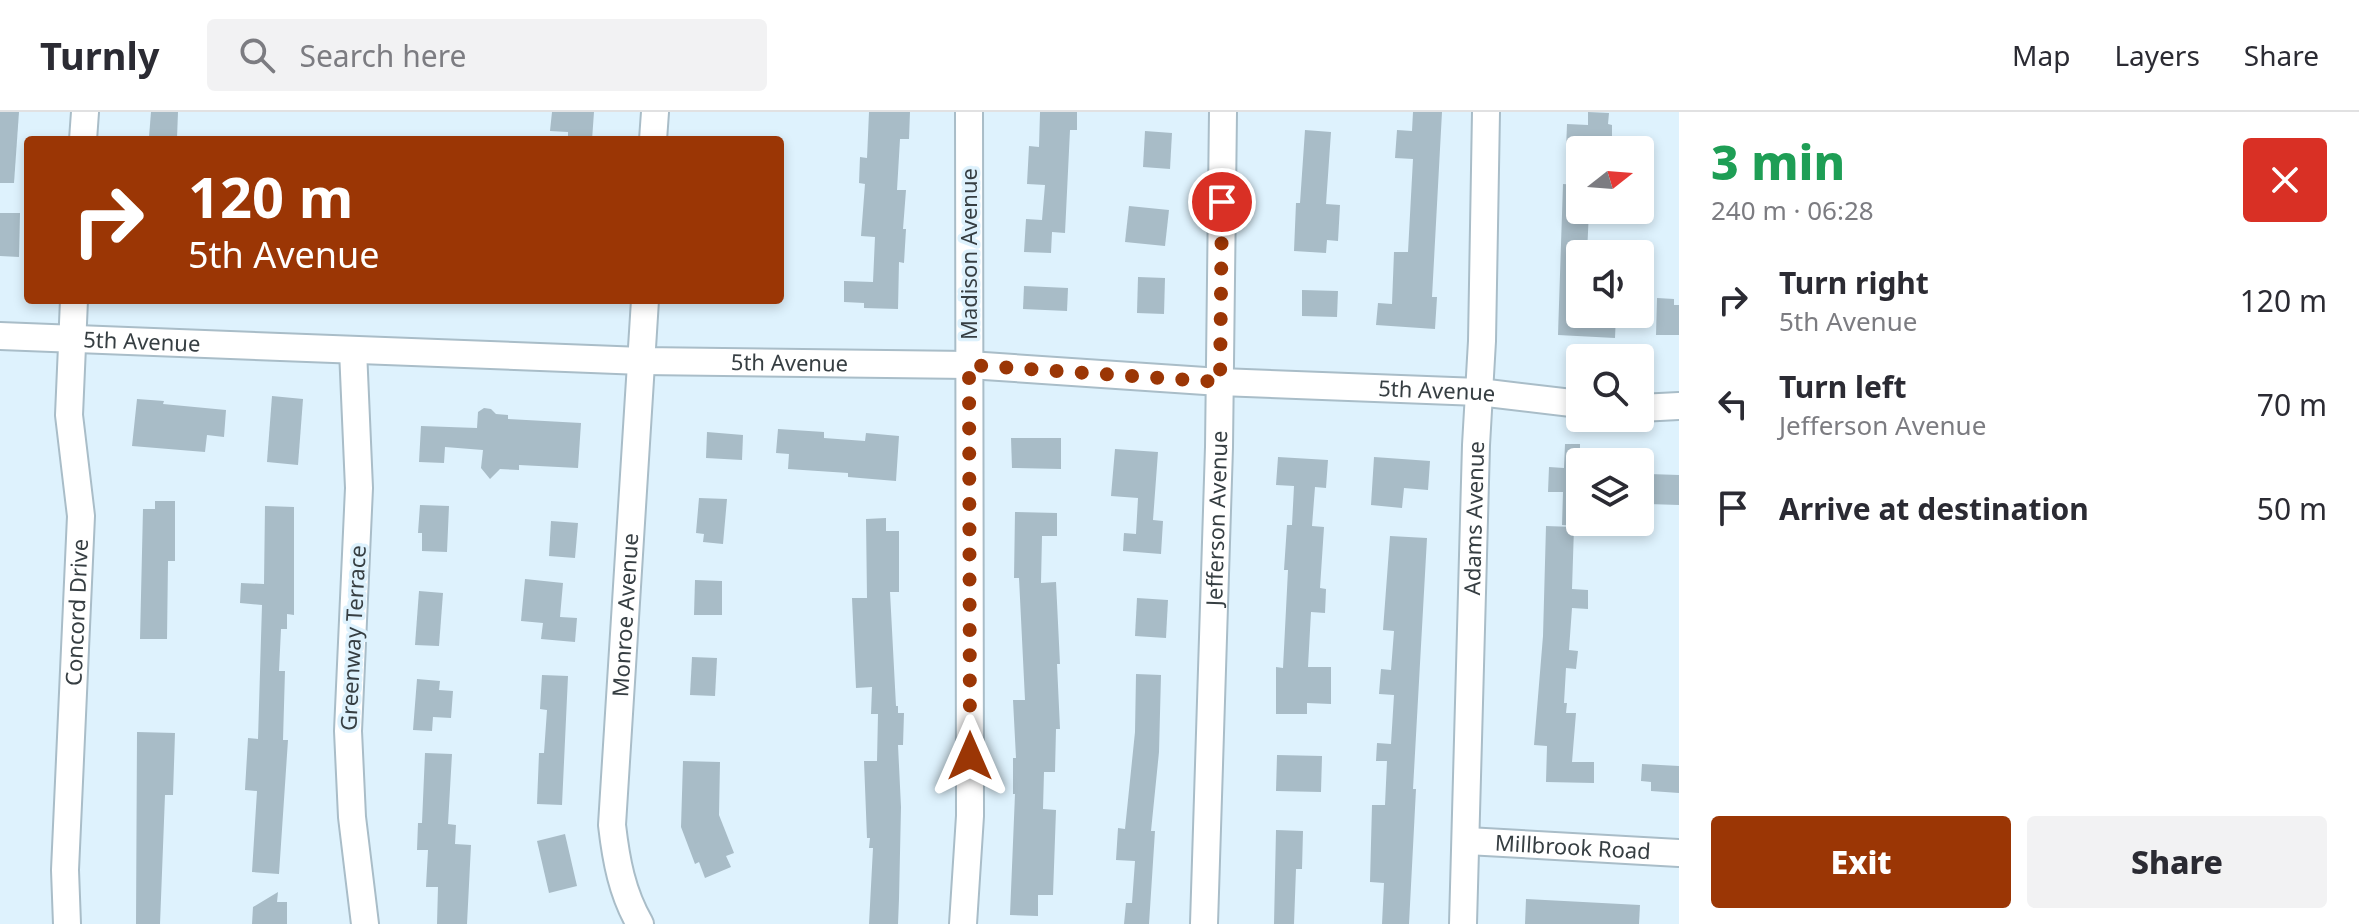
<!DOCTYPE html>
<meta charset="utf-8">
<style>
:root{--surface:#fff;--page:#f2f2f3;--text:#2b2b33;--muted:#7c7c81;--line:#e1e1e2;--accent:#9b3605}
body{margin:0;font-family:"Noto Sans",sans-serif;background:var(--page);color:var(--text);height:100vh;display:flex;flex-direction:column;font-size:30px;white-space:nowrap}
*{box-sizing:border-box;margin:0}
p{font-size:26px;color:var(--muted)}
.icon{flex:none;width:44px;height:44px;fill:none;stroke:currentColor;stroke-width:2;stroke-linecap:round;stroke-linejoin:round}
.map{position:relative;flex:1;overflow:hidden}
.details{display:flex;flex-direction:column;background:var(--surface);width:680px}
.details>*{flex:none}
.top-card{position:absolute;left:24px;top:24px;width:760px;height:168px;border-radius:8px;box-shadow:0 4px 12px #0003;background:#9b3605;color:#fff;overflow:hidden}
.needle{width:52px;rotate:73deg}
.fabs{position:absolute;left:1566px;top:24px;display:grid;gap:16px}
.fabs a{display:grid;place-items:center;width:88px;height:88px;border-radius:8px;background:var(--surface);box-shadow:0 4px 12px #0003;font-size:40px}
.pin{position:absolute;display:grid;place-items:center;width:68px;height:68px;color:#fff;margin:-34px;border:4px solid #fff;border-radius:50%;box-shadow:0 2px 8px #0007}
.me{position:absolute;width:88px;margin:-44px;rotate:0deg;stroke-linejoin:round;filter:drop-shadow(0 0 6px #0008)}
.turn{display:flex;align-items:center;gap:28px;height:168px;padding:0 32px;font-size:36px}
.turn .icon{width:104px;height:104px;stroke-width:2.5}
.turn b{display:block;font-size:56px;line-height:68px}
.round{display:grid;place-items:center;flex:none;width:84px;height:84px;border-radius:8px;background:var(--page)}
.headline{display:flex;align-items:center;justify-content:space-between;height:136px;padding:0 32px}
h1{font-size:48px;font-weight:800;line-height:60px;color:#1e9e55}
.button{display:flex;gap:16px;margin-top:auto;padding:16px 32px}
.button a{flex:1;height:92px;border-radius:8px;background:var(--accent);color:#fff;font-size:32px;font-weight:800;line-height:92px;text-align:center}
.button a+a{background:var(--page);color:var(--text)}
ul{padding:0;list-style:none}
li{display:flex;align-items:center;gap:24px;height:104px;padding:0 32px}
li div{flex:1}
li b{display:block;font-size:30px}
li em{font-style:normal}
header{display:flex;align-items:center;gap:48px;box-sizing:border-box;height:112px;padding:0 40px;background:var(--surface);border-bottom:2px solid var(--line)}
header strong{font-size:38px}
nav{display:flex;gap:44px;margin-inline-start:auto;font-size:28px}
.search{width:560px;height:72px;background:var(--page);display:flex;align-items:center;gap:20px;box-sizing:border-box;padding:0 28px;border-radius:8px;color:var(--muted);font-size:30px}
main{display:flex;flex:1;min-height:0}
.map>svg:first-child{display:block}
.building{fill:#a8bcc7}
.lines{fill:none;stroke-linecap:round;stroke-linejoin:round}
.minor-casing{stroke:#a9bdc8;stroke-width:30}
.minor{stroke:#fff;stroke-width:26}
.route{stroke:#9b3605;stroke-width:14;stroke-dasharray:0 25.2}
.labels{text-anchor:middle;stroke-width:7;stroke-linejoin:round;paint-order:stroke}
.street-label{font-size:22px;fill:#363e42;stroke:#def2fd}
</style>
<header>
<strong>Turnly</strong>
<div class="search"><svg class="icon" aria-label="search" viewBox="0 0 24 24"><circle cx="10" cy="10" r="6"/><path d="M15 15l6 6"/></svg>Search here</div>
<nav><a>Map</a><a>Layers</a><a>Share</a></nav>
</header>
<main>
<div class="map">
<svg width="1679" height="812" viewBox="0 0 1679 812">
<rect width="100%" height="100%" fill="#def2fd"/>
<g class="building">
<polygon points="0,0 19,0 14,71 0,71"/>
<polygon points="151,0 178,0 177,26 149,25"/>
<polygon points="552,0 594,0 592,28 568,28 568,20 550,19"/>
<polygon points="869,0 910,0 909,27 900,27 897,78 906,78 903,117 906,117 904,151 899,150 898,197 864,196 864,191 844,190 844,169 873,170 875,125 861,124 865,72 859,71 860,45 867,46"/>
<polygon points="1040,0 1077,0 1077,18 1070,18 1065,121 1052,120 1051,141 1024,140 1026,107 1042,108 1045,73 1027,72 1029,34 1039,35"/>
<polygon points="1413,0 1442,0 1432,185 1437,185 1435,217 1376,213 1378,191 1392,192 1394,140 1408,140 1413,47 1395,46 1397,18 1412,19"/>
<polygon points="1588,0 1609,1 1608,12 1612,13 1612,37 1566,38 1567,12 1588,13"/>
<polygon points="1305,18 1331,20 1326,92 1340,93 1338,129 1327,128 1326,141 1294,139 1296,91 1300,91"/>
<polygon points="1145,19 1172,21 1170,57 1143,55"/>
<polygon points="1563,72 1580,73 1580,98 1589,98 1587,142 1580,142 1580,202 1616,202 1615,226 1558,223"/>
<polygon points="1129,94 1169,98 1165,134 1125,130"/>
<polygon points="0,101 20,101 19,145 0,144"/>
<polygon points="1138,165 1165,166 1164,202 1137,201"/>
<polygon points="1024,174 1068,176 1067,199 1023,197"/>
<polygon points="1302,178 1338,179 1337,205 1302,204"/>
<polygon points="1657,186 1674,187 1674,193 1679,193 1679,223 1656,223"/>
<polygon points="272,284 303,287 298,353 267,350"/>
<polygon points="137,287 164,289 163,292 226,298 224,325 207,323 205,340 132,334"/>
<polygon points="484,296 491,297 496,302 508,303 508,307 581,311 578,356 519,353 519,358 500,357 490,367 481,356 483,338 445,335 444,351 419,350 421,314 477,316 478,300"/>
<polygon points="778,317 824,320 824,326 865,329 866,321 899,324 896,369 848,365 848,361 788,357 789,342 776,341"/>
<polygon points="707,320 743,323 742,348 706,346"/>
<polygon points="1011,326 1061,326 1061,357 1012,356"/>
<polygon points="1565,332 1580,332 1580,414 1562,413 1563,380 1548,380 1549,355 1564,356"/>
<polygon points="1115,337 1158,340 1153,408 1163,409 1161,442 1123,439 1124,421 1136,422 1138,386 1111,384"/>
<polygon points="1278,345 1328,348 1326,376 1315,375 1312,414 1324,415 1320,476 1326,477 1325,501 1311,500 1308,555 1331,555 1331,592 1307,591 1307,602 1276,602 1276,555 1283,556 1288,458 1284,458 1287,413 1292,413 1294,374 1276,373"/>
<polygon points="1374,345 1430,349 1428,378 1404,376 1402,396 1371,393"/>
<polygon points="1649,362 1679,363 1679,393 1648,392"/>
<polygon points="699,386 727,387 723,432 703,430 704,422 696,421"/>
<polygon points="155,389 175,389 175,449 168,449 167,527 140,527 143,397 155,397"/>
<polygon points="420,393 449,394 447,440 422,439 422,421 418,421"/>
<polygon points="265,394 294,395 294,503 287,502 287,517 281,517 279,559 285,559 283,628 288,628 279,762 252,760 257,679 245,678 248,626 258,627 262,493 240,491 241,471 264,472"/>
<polygon points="1015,400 1057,401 1057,424 1042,424 1041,471 1056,470 1060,552 1057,552 1060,617 1056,617 1055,660 1044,660 1043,697 1056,698 1053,783 1038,783 1038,804 1010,803 1015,682 1013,682 1013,646 1016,646 1013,588 1025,588 1019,466 1014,466"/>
<polygon points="886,406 886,419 899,419 899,480 890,480 896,594 898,594 898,601 904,601 903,633 898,633 901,695 899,787 898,812 869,812 873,736 869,736 870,726 867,726 864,649 877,649 878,602 871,602 872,575 856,576 852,486 867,486 866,407"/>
<polygon points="551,409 578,411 575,446 549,444"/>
<polygon points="1546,414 1574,415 1572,477 1588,478 1588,497 1572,496 1569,538 1578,539 1576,557 1566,556 1564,591 1567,591 1566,601 1576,601 1572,650 1594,650 1594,671 1546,670 1547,634 1534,633 1543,524"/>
<polygon points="1390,424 1427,426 1413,677 1416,677 1409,812 1382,812 1384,771 1370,770 1372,693 1385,693 1387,649 1376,649 1377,631 1391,632 1394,583 1379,582 1381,557 1391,558 1394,519 1383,518"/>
<polygon points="525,467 563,471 560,505 577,506 575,530 541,527 543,511 521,509"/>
<polygon points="695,468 722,469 722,503 694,503"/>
<polygon points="419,479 443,481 439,534 415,533"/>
<polygon points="1137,486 1168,488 1166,526 1135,524"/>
<polygon points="692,545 717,546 715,584 690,583"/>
<polygon points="1136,562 1161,563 1159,640 1151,719 1155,719 1149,812 1124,812 1126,791 1132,791 1135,749 1116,748 1118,716 1125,717 1135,620"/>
<polygon points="542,563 568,564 562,693 537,692 539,641 544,641 547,598 540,597"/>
<polygon points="417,567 440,569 439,578 453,579 451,606 433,605 432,619 413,618"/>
<polygon points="137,620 175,621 173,683 165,683 160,812 136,812"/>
<polygon points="425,641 452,642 448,712 456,713 455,732 471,733 467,812 437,812 438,775 426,775 428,738 417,738 418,711 422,711"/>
<polygon points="1277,643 1322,644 1321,680 1276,679"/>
<polygon points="683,649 720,650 719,703 734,741 726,744 731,755 705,766 699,750 695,752 681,715"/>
<polygon points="1642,652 1679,654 1679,681 1651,679 1651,670 1641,669"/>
<polygon points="1276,718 1303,719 1302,757 1296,757 1294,812 1274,812"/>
<polygon points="565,722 577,774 549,781 537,729"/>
<polygon points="278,780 277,790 287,790 287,812 252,812 253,795"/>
<polygon points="1526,787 1640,793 1639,812 1525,812"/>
</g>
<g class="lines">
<defs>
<g id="minor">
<polyline points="83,28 85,0"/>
<polyline points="653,28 655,0"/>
<path id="s1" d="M0,224L642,249L969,253L1220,270L1479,280L1580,292"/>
<polyline points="353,238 359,376 348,619 352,705 365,812"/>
<polyline points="1640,296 1679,294"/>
<path id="s2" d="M1467,729L1679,741"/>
<path id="s3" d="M67,812L65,758L81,404L69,303L74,188"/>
<path id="s4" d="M640,812C622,781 616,748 612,713L645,188"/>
<polyline points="963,812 970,704 969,0"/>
<path id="s5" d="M1204,812L1219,335L1223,0"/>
<path id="s6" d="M1463,812L1476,333L1482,229L1486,0"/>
</g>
</defs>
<use href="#minor" class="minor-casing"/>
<use href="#minor" class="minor"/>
</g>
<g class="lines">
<polyline class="route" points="970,644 969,253 1220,270 1222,90"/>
</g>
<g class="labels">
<g class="street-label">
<text transform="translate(969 142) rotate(-90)" y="8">Madison Avenue</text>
<text dy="8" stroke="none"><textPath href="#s1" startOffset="142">5th Avenue</textPath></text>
<text dy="8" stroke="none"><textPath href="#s1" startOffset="790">5th Avenue</textPath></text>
<text dy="8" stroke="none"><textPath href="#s1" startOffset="1438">5th Avenue</textPath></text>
<text dy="8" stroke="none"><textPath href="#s5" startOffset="406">Jefferson Avenue</textPath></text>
<text dy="8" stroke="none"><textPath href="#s6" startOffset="406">Adams Avenue</textPath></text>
<text dy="8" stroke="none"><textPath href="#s3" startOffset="312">Concord Drive</textPath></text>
<text dy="8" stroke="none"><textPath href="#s4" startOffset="314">Monroe Avenue</textPath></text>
<text transform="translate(353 526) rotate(-87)" y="8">Greenway Terrace</text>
<text dy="8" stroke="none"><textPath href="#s2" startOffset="106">Millbrook Road</textPath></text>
</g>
</g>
</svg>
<div class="fabs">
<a><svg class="needle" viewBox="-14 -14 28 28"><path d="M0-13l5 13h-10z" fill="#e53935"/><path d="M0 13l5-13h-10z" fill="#7c7c81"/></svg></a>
<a><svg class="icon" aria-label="sound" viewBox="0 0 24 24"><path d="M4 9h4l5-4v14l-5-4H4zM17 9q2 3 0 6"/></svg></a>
<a><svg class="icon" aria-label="search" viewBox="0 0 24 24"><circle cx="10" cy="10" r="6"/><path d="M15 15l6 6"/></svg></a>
<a><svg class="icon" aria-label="layers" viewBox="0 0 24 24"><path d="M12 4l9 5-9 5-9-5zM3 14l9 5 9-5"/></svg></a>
</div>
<div class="pin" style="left:1222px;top:90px;background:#d93025"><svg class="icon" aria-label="arrive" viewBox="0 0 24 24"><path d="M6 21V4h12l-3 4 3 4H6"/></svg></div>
<svg class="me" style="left:970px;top:644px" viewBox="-20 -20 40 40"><path d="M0-17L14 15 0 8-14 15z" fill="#9b3605" stroke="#fff" stroke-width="4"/></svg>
<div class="top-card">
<div class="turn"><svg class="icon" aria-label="right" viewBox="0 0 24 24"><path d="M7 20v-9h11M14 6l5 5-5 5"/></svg><div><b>120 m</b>5th Avenue</div></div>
</div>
</div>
<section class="details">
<div class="headline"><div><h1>3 min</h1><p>240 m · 06:28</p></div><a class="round" style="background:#d93025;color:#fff"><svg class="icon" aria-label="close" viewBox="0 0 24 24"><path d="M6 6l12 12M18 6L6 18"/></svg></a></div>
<ul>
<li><svg class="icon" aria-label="right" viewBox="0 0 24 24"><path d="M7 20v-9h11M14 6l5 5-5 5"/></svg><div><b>Turn right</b><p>5th Avenue</p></div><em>120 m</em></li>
<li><svg class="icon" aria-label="left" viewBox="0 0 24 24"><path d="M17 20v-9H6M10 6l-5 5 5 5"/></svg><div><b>Turn left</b><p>Jefferson Avenue</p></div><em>70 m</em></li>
<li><svg class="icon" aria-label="arrive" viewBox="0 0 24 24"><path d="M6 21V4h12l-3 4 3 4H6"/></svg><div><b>Arrive at destination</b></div><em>50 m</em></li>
</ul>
<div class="button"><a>Exit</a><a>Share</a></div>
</section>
</main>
